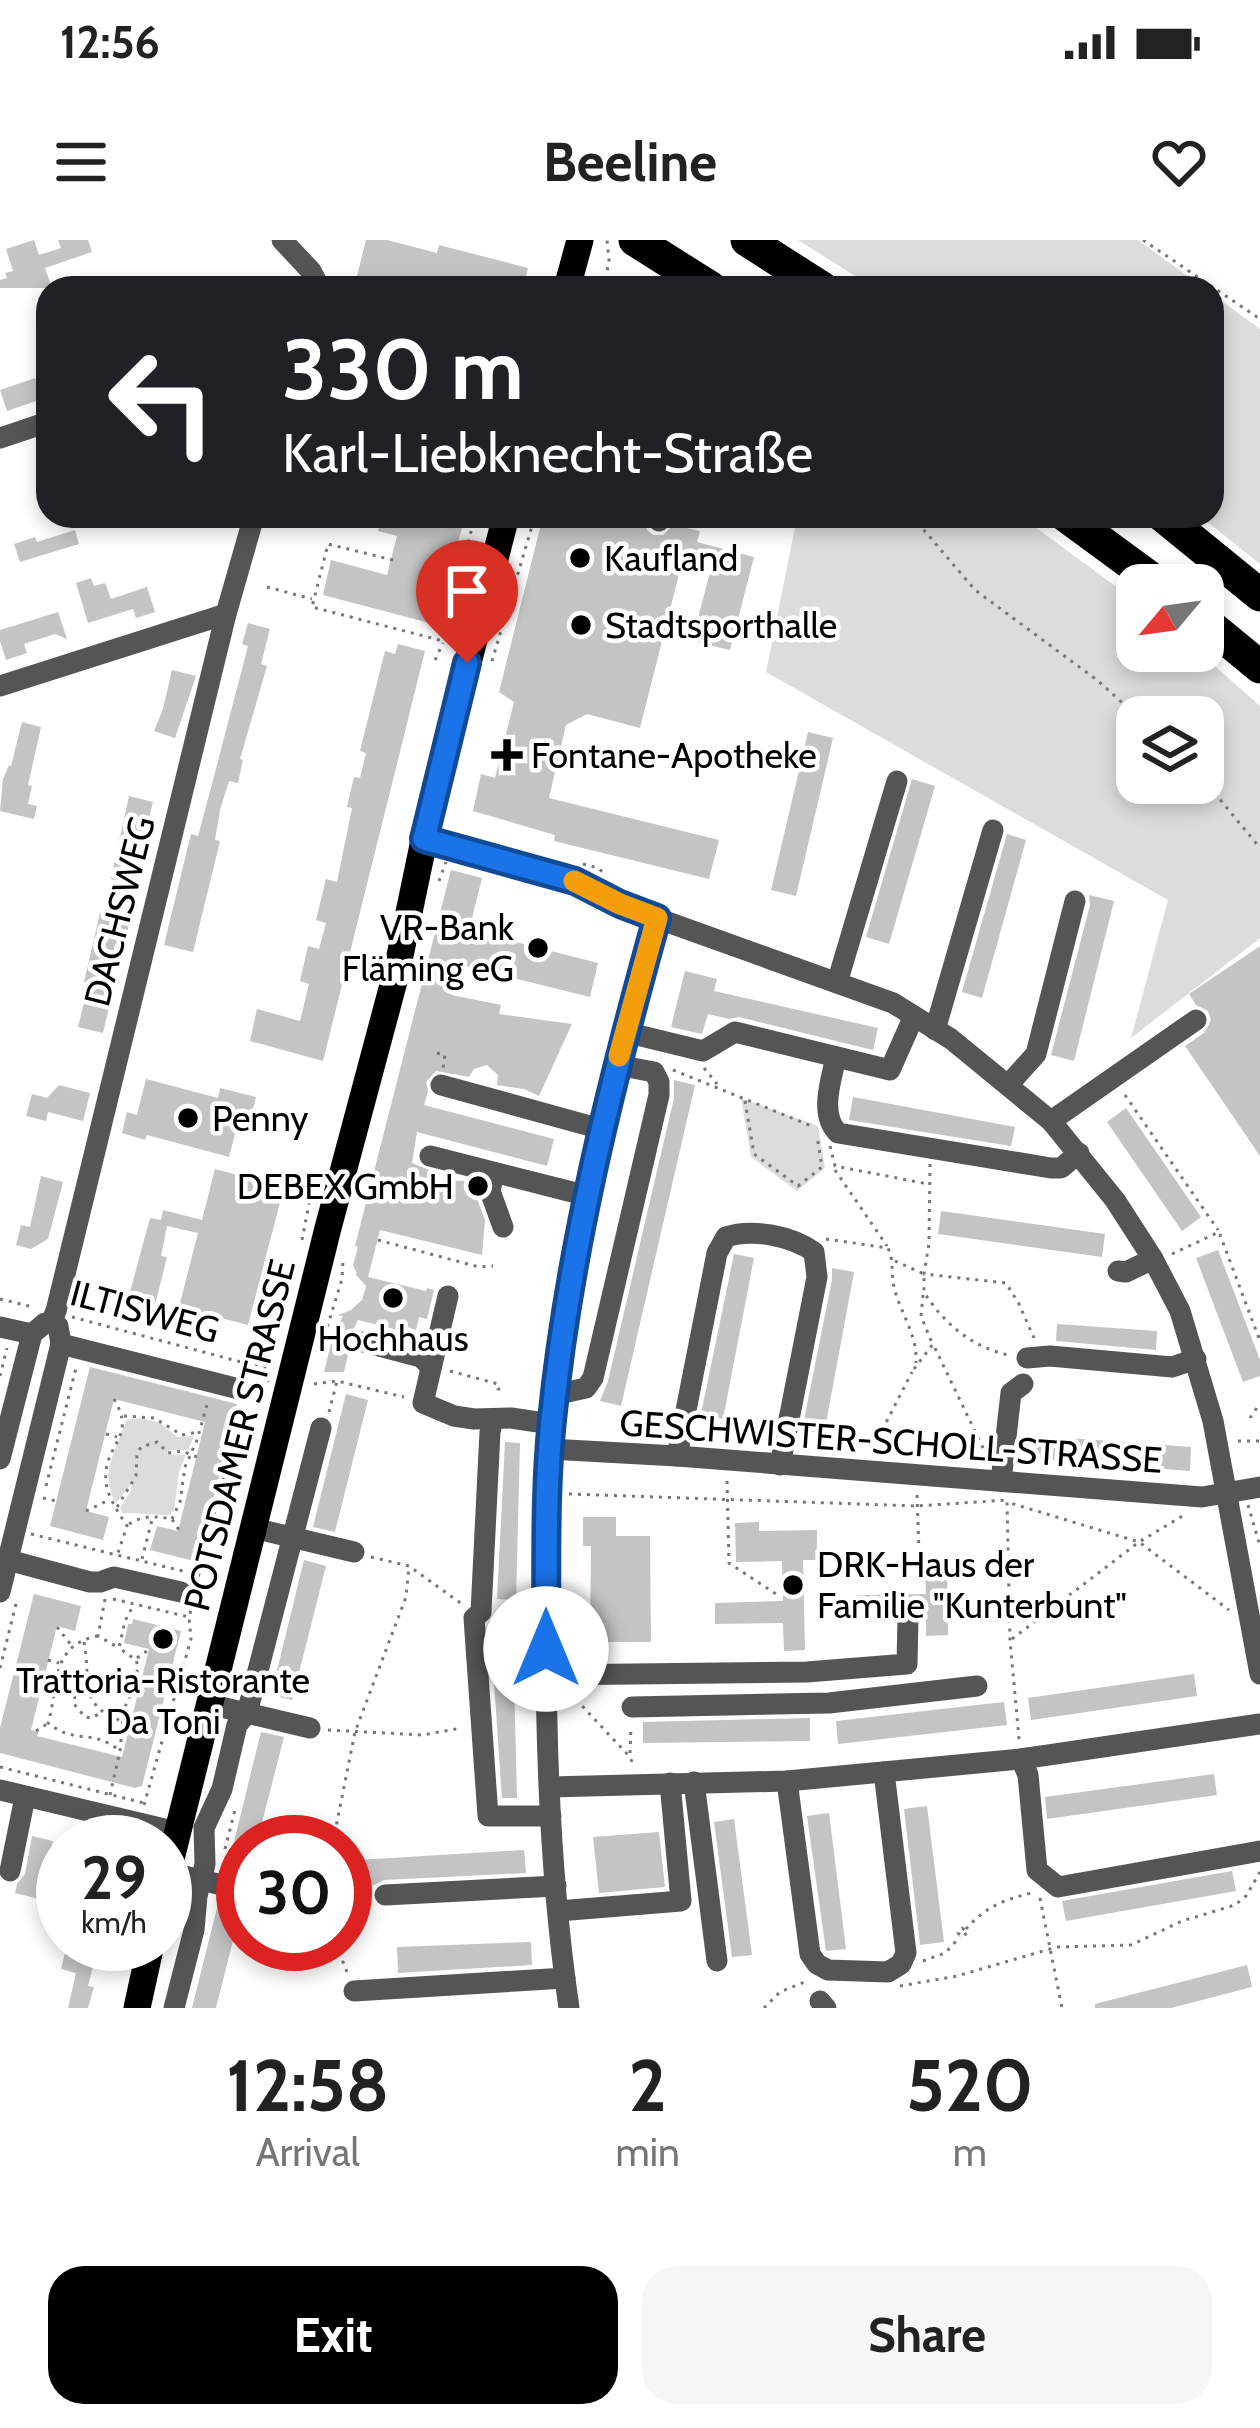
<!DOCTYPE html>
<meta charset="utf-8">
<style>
:root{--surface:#fff;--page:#f6f6f6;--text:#222;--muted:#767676;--accent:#000}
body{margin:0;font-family:Cabin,sans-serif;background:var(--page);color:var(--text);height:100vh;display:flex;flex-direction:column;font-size:45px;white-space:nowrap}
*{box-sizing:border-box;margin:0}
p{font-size:39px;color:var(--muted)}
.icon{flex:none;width:66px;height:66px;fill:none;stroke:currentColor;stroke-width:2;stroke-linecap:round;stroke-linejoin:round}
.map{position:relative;height:1768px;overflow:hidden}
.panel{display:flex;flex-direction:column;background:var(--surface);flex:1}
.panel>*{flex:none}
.hud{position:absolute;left:36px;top:36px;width:1188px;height:252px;border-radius:36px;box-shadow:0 6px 18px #0003;background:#202124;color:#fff;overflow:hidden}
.needle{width:78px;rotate:241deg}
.controls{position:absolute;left:1116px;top:324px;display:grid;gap:24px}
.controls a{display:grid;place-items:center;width:108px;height:108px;border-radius:24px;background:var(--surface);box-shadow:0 6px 18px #0003;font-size:60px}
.speed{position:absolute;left:36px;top:1575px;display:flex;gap:24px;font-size:60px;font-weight:700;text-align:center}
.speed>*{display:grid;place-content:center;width:156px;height:156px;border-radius:50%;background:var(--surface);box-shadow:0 6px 18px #0003;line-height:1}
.speed small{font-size:30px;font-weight:400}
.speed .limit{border:18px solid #d22;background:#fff;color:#111}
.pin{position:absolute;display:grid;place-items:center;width:102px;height:102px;color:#fff;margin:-123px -51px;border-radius:50% 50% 50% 0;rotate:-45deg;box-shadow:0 0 12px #0007}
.pin .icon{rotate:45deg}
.me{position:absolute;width:132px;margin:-66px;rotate:0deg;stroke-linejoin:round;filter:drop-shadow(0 0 9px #0008)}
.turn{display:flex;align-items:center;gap:42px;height:252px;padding:0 48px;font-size:54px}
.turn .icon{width:156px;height:156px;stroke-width:2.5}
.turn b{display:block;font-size:84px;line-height:102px}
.eta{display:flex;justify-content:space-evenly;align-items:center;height:204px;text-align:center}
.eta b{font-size:72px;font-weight:700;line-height:84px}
.button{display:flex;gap:24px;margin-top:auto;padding:24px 48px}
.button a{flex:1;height:138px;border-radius:36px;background:var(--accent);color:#fff;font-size:48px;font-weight:700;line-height:138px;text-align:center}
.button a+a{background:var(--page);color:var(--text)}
.status{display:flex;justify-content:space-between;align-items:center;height:84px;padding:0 60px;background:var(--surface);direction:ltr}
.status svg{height:33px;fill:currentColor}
header{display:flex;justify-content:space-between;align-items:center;height:156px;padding:0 48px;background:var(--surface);font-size:54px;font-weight:700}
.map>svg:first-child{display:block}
.green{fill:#dcdcdc;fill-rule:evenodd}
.building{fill:#c4c4c4}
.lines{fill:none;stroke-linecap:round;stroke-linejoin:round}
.path{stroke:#777;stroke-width:3;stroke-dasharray:3 6;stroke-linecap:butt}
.minor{stroke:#555;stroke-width:21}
.major{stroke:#000;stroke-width:27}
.highway{stroke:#000;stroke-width:33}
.route-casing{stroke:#114b97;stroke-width:30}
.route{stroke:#1a73e8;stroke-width:21}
.slow{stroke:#f59e0b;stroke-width:21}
.poi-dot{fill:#000;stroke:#fff;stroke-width:4.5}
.labels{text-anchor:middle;stroke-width:9;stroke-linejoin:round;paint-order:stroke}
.poi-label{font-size:36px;fill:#000;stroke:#fff;text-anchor:start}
.street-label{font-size:36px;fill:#000;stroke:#fff}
</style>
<div class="status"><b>12:56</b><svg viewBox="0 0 49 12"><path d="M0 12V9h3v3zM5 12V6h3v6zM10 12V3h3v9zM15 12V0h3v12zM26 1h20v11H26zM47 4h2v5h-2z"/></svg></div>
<header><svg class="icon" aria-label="menu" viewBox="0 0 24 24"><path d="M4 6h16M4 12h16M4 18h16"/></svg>Beeline<svg class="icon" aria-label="heart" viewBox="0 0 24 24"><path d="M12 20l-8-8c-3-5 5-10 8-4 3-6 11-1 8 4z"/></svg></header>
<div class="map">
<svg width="1260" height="1768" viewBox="0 0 1260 1768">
<rect width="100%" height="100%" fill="#fff"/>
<g class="green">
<polygon points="798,0 1138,0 1204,48 874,48"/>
<polygon points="1212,54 1260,89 1260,324 1200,276 1212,276"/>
<path d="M753,276H1020L1137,362V411H1198L1260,466V698L1131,798L1168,660L766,432L795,287ZM1137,477H1203V543H1137Z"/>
<polygon points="741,858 818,886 825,928 797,951 751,917"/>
<path d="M142,1178L160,1183L177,1197L194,1196L188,1210H169L167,1214L186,1215L179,1232L174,1270L169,1275L123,1273L120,1268L131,1251L132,1243L116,1263C98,1231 117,1212 126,1180Z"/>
</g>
<g class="building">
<polygon points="34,0 39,15 61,8 58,0 88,0 92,12 45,28 52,48 0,48 0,40 7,38 5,33 13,31 6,9"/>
<polygon points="366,0 387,0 437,13 439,5 528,28 523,48 354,48"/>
<polygon points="35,138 42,159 7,171 0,150"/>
<polygon points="382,276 465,276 437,385 323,355 331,320 387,335 397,296 378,291"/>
<polygon points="543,276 635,276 643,278 647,290 653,295 663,295 673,285 700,291 697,302 754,317 730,410 692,401 714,317 679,334 640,488 587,474 566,485 549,558 719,600 709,639 554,601 555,595 473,571 481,534 495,538 514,462 499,452"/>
<polygon points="75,290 79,304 20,322 14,304 35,297 37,302"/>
<polygon points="91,338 94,346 105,343 111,359 147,347 155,372 136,378 133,369 88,383 76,343"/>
<polygon points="58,372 67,399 55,394 24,404 27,413 6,420 0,401 0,390"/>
<polygon points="248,383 270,389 261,424 267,426 240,519 243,520 238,543 229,541 220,570 215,600 220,601 193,712 164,705 191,594 198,596 212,544 248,406 242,404"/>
<polygon points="398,404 425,411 323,821 250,801 257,769 300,781 309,744 300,741 308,706 319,709 326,683 316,680 326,639 337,642 352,568 347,567 354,537 360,538 366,513 360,511 385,411 395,414"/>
<polygon points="172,430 196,436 175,498 154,491 163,469"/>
<polygon points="22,482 41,487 28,545 32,546 28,564 37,566 34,579 0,571 3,539 9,525 11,526"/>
<polygon points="808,492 833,498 796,656 771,650"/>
<polygon points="912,539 935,546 889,704 866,697"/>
<polygon points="129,556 153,562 133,644 111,639"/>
<polygon points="1007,594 1026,600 982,758 962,752"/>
<polygon points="451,630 482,638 469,690 598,723 590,757 460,725 452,755 501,765 499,774 572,784 539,856 524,849 497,845 498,835 487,825 474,829 469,837 436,831 426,842 428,851 424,865 554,899 547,926 417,892 412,923 434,932 435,940 468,941 476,945 476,956 485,980 482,1015 380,990 368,1037 426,1051 427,1048 434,1050 427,1079 419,1077 416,1090 407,1087 406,1092 358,1080 349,1099 350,1107 344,1132 324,1132 333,1096 343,1076 338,1075 351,1070 362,1060 366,1046 355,1034 357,1034 353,1025 358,1007 355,1006"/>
<polygon points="1089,655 1114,661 1074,821 1051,815 1090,665"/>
<polygon points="100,673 130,680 124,707 115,704 102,762 110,764 103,793 78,787 89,743 84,742"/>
<polygon points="1260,706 1260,916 1185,806 1205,792 1211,780 1208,771 1196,765 1189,754"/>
<polygon points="685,731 717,739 714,751 878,788 873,810 739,777 729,779 708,774 702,794 671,787"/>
<polygon points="146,839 218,858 220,848 256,857 249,885 238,882 229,917 147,895 145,900 122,893 127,872 137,875"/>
<polygon points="674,840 695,845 621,1166 600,1161 608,1141 674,858"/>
<polygon points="59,845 90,853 83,881 48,872 46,881 26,876 32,854 47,858"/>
<polygon points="853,857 1015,887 1011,906 849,880"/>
<polygon points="1126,868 1201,977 1182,991 1107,882"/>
<polygon points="215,929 284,947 248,1085 179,1067 198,993 167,986 161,1016 167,1017 150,1085 123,1078 150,978 161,980 163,970 202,980"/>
<polygon points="41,936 63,942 48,999 31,1009 16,1005 21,985 30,987"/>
<polygon points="941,971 1105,994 1102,1017 938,994"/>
<polygon points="1218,1010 1260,1120 1260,1136 1243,1142 1196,1018"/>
<polygon points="734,1014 754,1018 723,1179 701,1174"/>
<polygon points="832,1028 854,1032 824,1194 802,1190 832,1040"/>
<polygon points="1057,1084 1157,1091 1156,1110 1056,1101"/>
<polygon points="90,1127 237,1164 198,1322 150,1310 157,1286 178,1291 205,1182 114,1159 86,1271 109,1277 103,1300 50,1286"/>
<polygon points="346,1154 368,1160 335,1292 313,1287"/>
<polygon points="1027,1195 1191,1207 1190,1231 1025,1218"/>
<polygon points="505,1202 520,1203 516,1360 497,1359"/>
<polygon points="583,1277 616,1277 616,1296 650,1296 651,1402 590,1402 591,1306 583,1306"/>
<polygon points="759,1282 759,1291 817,1290 817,1320 803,1320 805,1410 784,1411 783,1383 715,1384 715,1363 783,1361 782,1321 736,1322 735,1283"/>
<polygon points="304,1320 326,1326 292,1460 271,1455"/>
<polygon points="947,1326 948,1395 926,1396 926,1375 922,1375 917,1366 909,1363 900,1366 893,1376 858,1376 858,1355 926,1354 925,1327"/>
<polygon points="34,1354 81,1366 75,1391 57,1386 31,1490 38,1492 37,1496 122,1517 149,1409 124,1403 128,1384 132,1384 133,1379 181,1391 142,1546 135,1548 0,1513 0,1488"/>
<polygon points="513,1398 517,1558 502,1558 491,1399"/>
<polygon points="1194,1434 1197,1456 1031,1480 1028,1458"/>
<polygon points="1004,1462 1007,1485 838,1504 836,1481"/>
<polygon points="810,1478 810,1501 643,1503 643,1482"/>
<polygon points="261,1492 284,1497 257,1602 243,1602 243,1626 229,1622"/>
<polygon points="1214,1534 1217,1555 1047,1579 1045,1557"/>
<polygon points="927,1566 944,1702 920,1705 904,1569"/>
<polygon points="829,1573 846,1709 826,1711 807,1576"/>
<polygon points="734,1579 752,1715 732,1717 714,1582"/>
<polygon points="659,1592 665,1647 599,1653 593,1597"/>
<polygon points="32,1596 53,1601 42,1643 63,1647 63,1683 50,1680 55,1663 15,1653 17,1644 25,1634"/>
<polygon points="524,1610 526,1633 384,1640 374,1645 358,1646 358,1620"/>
<polygon points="1232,1631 1236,1651 1066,1681 1062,1661"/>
<polygon points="219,1660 242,1665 216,1768 192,1768"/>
<polygon points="531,1702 532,1725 398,1733 397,1707"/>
<polygon points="67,1704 98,1707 88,1746 94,1747 88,1768 68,1768 76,1733 61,1729"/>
<polygon points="1247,1725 1252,1747 1171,1768 1095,1768 1095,1764"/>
</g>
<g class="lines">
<g class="path">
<polyline points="1143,0 1260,79"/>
<polyline points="604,48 609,21 607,0"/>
<polyline points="912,276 975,350 1097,440 1138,477"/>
<polyline points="393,320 328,304 312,367 443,401 475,276"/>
<polyline points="267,347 312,359"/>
<polyline points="435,420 443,403"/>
<polyline points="492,421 535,276"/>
<polyline points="1203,539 1260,608"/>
<polyline points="583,624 598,628 606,635"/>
<polyline points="439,641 446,622"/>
<polyline points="437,813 445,815 443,829"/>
<polyline points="704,828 717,844"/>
<polyline points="673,830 814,887"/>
<polyline points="1125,855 1218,990"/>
<polyline points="745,861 754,914 798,946 822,927 817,896"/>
<polyline points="830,906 835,926 928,944"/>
<polyline points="930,924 929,1003 924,1034 1006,1043 1019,1064 1034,1098"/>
<polyline points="835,930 887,1006"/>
<path d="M826,999L888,1008C894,1021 891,1033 894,1047C900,1073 918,1095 916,1123"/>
<polyline points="302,1000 310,959 317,946"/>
<polyline points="378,1000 479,1027 493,1026"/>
<polyline points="1172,1014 1219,992 1260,1101"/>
<path d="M895,1021L924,1034V1052C943,1083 972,1107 1008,1115"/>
<polyline points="923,1055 921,1076 932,1103"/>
<polyline points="0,1059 33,1067"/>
<polyline points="72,1077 271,1130"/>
<polyline points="322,1104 342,1039 343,1021"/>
<polyline points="914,1129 933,1104 984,1210"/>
<polyline points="450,1131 498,1144 498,1149 502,1149"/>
<polyline points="0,1136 7,1108"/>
<polyline points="314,1144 337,1141 404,1157"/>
<polyline points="252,1151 269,1140"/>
<path d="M114,1159C138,1199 102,1204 106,1242C108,1258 118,1272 127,1286L118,1313"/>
<polyline points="329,1172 337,1141"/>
<polyline points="124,1176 154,1178 182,1195 198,1192"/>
<polyline points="1250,1178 1260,1163"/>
<polyline points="106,1194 117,1197"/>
<polyline points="1238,1201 1260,1201"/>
<polyline points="870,1214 912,1132"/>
<polyline points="727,1241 729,1323 776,1354"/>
<polyline points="46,1246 76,1128"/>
<polyline points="569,1254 917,1266 1007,1260"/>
<polyline points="917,1255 920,1339"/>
<polyline points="43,1258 56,1261"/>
<polyline points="1248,1265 1260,1306"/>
<polyline points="117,1267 136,1236 137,1214 141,1207 157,1202 168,1213 182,1211 197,1217"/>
<polyline points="86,1271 109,1260"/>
<polyline points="172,1279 180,1262 185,1227 197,1200 208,1161"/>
<path d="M129,1284C144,1275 155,1276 172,1279L179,1290"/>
<polyline points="31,1294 203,1336"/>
<polyline points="371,1317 409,1326 462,1364"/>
<polyline points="142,1319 153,1276"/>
<polyline points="196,1345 243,1162"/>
<polyline points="105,1359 98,1396 119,1408"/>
<polyline points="113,1359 189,1377"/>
<polyline points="500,1373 527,1374"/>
<polyline points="57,1387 72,1406"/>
<path d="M98,1396C49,1405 59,1448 48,1483C77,1506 91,1487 120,1511"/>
<polyline points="1012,1399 1139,1302 1184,1275"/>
<path d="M84,1402C92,1443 75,1468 131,1484"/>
<polyline points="137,1418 147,1411"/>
<polyline points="48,1420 59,1423"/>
<polyline points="0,1428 17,1360"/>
<polyline points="86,1443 75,1452 74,1464 85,1477 92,1478 102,1472"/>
<polyline points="570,1453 629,1516 635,1527"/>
<polyline points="328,1490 422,1495 462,1488"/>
<polyline points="36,1491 47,1484"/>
<polyline points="1019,1499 1010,1400 1007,1262 1139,1302 1229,1370"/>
<polyline points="630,1513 631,1486"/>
<polyline points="0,1527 148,1564"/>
<polyline points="110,1555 120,1511 124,1469 134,1447 138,1426 136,1420 119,1408 125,1381 134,1364"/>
<polyline points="144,1565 191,1399 189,1377 192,1366"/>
<polyline points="333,1602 355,1492 406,1357 409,1326"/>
<polyline points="225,1609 236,1566"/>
<polyline points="1040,1658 1062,1768"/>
<polyline points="345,1666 369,1665"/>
<polygon points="962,1688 968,1692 962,1697 958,1693"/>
<path d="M966,1689C985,1667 1005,1659 1032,1653"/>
<polyline points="169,1690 177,1659"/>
<polyline points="336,1704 347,1732"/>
<polyline points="923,1721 945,1713 960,1697"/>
<polyline points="900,1746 957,1736 1057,1707 1131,1705 1182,1681 1235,1665 1246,1656 1260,1632"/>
<polyline points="764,1768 780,1752 807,1741"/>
</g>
<g class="minor">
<polyline points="282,0 311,31 320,48"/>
<polyline points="0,198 48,182"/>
<polyline points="658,276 659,281"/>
<polyline points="0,446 226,374"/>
<polyline points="424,599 575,641 620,665 893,763 951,799 1051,881 1115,960 1153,1019 1180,1071 1213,1181 1260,1434"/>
<polyline points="837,743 897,541"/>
<polyline points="935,790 993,590"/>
<polyline points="625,792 703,811 735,792 890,830 914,776"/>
<path d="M836,817C831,841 819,874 838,893L1051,928H1061L1079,913"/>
<polyline points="1009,844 1036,814 1075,661"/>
<polyline points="441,845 601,889"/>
<polyline points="1051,881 1196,780"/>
<polyline points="430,916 588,956"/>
<polyline points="494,933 490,951 503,987"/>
<polyline points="1118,1031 1126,1032 1153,1019"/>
<polyline points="448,1056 423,1163 454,1176 474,1179 511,1178 551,1184"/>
<polyline points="0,1087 32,1094"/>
<polyline points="364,1102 421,1117 431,1127"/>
<polyline points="61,1104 235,1148"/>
<polyline points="1027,1118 1050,1116 1172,1127 1196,1119"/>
<polyline points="554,1155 586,1148 593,1138 659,855 659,842 654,832 617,825"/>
<polyline points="493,1179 490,1192 481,1372 474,1378 488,1576 551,1576"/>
<polyline points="549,1209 677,1216 1202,1257 1260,1247"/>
<path d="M677,1216L717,1013L726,997C752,988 792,996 814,1012L817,1037L780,1225"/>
<polyline points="0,1219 32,1094 45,1083 51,1082 56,1071 226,374 254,276"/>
<polyline points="1001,1241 1011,1153 1023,1144"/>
<polyline points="253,1288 354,1312"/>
<polyline points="8,1320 90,1342 100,1342 114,1337 181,1352"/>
<polyline points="0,1352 61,1104 58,1086 51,1082"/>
<polyline points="546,1435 807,1432 907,1424 908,1378"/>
<polyline points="208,1464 310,1488"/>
<polyline points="632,1467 829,1463 977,1446"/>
<polyline points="1021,1519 1028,1535 1037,1630 1058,1647 1260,1611"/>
<polyline points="787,1541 810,1714 817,1724 828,1730 888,1732 901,1724 906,1713 884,1532"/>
<polyline points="694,1542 717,1721"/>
<polyline points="550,1547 787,1541 1021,1519 1260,1484"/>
<polyline points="0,1550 177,1592"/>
<polyline points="10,1631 25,1557"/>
<polyline points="167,1632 243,1650"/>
<polyline points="385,1655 556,1646"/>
<polyline points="558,1671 681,1661 670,1543"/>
<polyline points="354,1751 565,1738"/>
<polyline points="820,1761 826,1768"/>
<polyline points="174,1768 194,1690 197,1656 205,1624 204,1588 222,1549 237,1485 247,1473 321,1188"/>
<path d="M569,1768C548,1624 544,1477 547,1332C548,1274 547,1216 554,1159C574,995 612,836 657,678"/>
</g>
<g class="major">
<polyline points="567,48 580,0"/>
<polyline points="165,1643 328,988 397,730 432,562 506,276"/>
<polyline points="137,1768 151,1704"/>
</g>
<g class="highway">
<polyline points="635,0 711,48"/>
<polyline points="747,0 822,48"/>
<polyline points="1066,276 1160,345"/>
<polyline points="1163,276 1260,355"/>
<polyline points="1203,380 1260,427"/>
</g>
</g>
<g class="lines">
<defs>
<path id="route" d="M467,423L424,599L575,641L620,664L657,678C611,843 569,1010 552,1180C544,1256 547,1334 546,1409"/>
</defs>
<use href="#route" class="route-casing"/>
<use href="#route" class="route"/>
<polyline class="slow" points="574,641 620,664 657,678 619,816"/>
</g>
<g class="poi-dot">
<circle cx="580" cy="318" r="12"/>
<circle cx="581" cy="385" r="12"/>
<path d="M501 497h12v12h12v12h-12v12h-12v-12h-12v-12h12z"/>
<circle cx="538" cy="708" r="12"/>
<circle cx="188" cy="878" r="12"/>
<circle cx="478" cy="946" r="12"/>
<circle cx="393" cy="1058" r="12"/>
<circle cx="793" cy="1345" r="12"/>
<circle cx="163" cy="1399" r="12"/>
</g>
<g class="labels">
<g class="poi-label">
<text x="604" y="331">Kaufland</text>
<text x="605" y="398">Stadtsporthalle</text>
<text x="531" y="528">Fontane-Apotheke</text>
<text x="514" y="700" text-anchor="end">VR-Bank<tspan x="514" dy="41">Fläming eG</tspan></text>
<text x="212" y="891">Penny</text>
<text x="454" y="959" text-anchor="end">DEBEX GmbH</text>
<text x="393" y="1111" text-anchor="middle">Hochhaus</text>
<text x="817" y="1337">DRK-Haus der<tspan x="817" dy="41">Familie "Kunterbunt"</tspan></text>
<text x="163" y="1453" text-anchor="middle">Trattoria-Ristorante<tspan x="163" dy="41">Da Toni</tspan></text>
</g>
<g class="street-label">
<text transform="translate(119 671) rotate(-76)" y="13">DACHSWEG</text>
<text transform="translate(145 1071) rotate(15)" y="13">ILTISWEG</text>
<text transform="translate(239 1195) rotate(-76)" y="13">POTSDAMER STRASSE</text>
<text transform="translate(891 1201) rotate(4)" y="13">GESCHWISTER-SCHOLL-STRASSE</text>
</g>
</g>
</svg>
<div class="controls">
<a><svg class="needle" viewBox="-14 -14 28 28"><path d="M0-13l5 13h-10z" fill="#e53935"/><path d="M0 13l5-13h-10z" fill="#767676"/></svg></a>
<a><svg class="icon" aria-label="layers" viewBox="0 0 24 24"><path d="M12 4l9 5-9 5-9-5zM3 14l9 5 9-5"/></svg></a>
</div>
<div class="speed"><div>29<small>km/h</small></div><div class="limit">30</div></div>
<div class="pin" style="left:467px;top:423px;background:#d93025"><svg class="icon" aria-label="arrive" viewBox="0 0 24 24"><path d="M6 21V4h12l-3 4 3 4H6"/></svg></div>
<svg class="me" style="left:546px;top:1409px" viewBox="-20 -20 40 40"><circle r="19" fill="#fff"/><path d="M0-13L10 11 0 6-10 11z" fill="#1a73e8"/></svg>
<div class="hud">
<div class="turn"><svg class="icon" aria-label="left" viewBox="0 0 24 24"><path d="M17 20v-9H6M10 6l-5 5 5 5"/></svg><div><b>330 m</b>Karl-Liebknecht-Straße</div></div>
</div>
</div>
<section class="panel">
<div class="eta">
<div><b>12:58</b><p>Arrival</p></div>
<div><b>2</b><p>min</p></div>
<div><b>520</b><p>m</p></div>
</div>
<div class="button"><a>Exit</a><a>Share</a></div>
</section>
